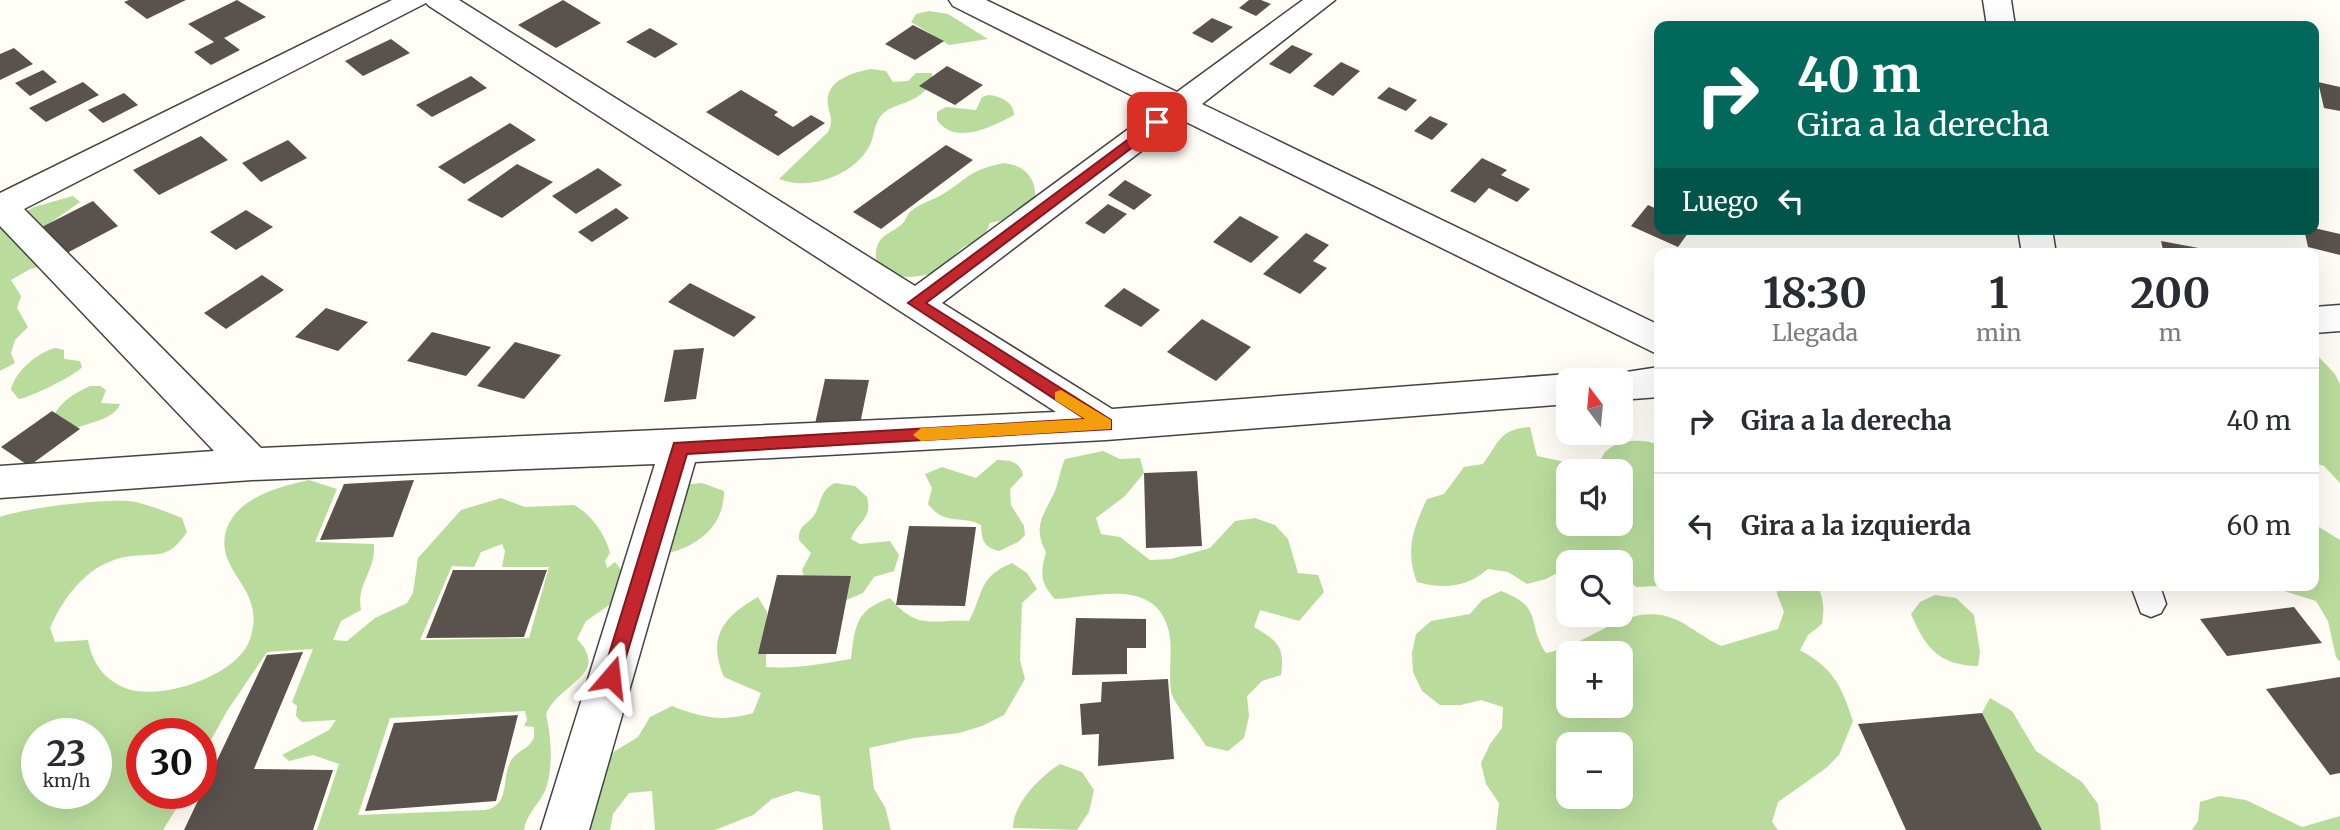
<!DOCTYPE html>
<html lang="es">
<meta charset="utf-8">
<style>
:root{--surface:#fff;--page:#f7f7f7;--text:#2b2b33;--muted:#7c7c81;--line:#e1e1e2}
body{margin:0;font-family:Merriweather,serif;background:var(--page);color:var(--text);height:100vh;display:flex;flex-direction:column;font-size:26px;white-space:nowrap}
*{box-sizing:border-box;margin:0}
p{font-size:23px;color:var(--muted)}
.icon{flex:none;width:38px;height:38px;fill:none;stroke:currentColor;stroke-width:2;stroke-linecap:round;stroke-linejoin:round}
.map{position:relative;flex:1;overflow:hidden}
.side{position:absolute;left:1654px;top:248px;width:665px;height:343px;display:flex;flex-direction:column;background:var(--surface);border-radius:14px;box-shadow:0 7px 28px #0002}
.side>*{flex:none}
.guide{position:absolute;left:1654px;top:21px;width:665px;height:214px;border-radius:14px;box-shadow:0 7px 28px #0002;background:#00695c;color:#fff;overflow:hidden}
.needle{width:46px;rotate:344deg}
.fabs{position:absolute;left:1556px;top:368px;display:grid;gap:14px}
.fabs a{display:grid;place-items:center;width:77px;height:77px;border-radius:14px;background:var(--surface);box-shadow:0 7px 28px #0002;font-size:35px}
.speed{position:absolute;left:21px;top:718px;display:flex;gap:14px;font-size:35px;font-weight:700;text-align:center}
.speed>*{display:grid;place-content:center;width:91px;height:91px;border-radius:50%;background:var(--surface);box-shadow:0 7px 28px #0002;line-height:1}
.speed small{font-size:18px;font-weight:400}
.speed .limit{border:10px solid #d22;background:#fff;color:#111}
.pin{position:absolute;display:grid;place-items:center;width:60px;height:60px;color:#fff;margin:-30px;border-radius:14px;box-shadow:0 4px 10px #0006}
.me{position:absolute;width:77px;margin:-38px;rotate:17deg;stroke-linejoin:round;filter:drop-shadow(0 0 5px #0008)}
.turn{display:flex;align-items:center;gap:24px;height:147px;padding:0 28px;font-size:32px}
.turn .icon{width:91px;height:91px;stroke-width:2.5}
.turn b{display:block;font-size:49px;line-height:60px}
.then{display:flex;align-items:center;height:66px;padding:0 28px;background:#0003;gap:14px;font-size:26px}
.eta{display:flex;justify-content:space-evenly;align-items:center;height:119px;text-align:center}
.eta b{font-size:42px;font-weight:700;line-height:49px}
ul{padding:0;list-style:none}
li{display:flex;align-items:center;gap:21px;height:105px;padding:0 28px;border-top:2px solid var(--line)}
li div{flex:1}
li b{display:block;font-size:26px}
li em{font-style:normal}
.map>svg:first-child{display:block}
.forest{fill:#b9dc9c;fill-rule:evenodd}
.building{fill:#5a524d}
.lines{fill:none;stroke-linecap:round;stroke-linejoin:round}
.service-casing{stroke:#444;stroke-width:3}
.minor-casing{stroke:#444;stroke-width:3}
.service{fill:#fff;fill-rule:evenodd}
.minor{fill:#fff;fill-rule:evenodd}
.route{fill:#c4262e;stroke:#7f191e;stroke-width:2}
.slow{fill:#f59e0b}
</style>
<div class="map">
<svg width="2340" height="830" viewBox="0 0 2340 830">
<rect width="100%" height="100%" fill="#fffdf5"/>
<g class="forest">
<polygon points="929,11 948,14 988,39 949,45 911,22 916,14"/>
<path d="M871,69L886,71L893,82L908,81L916,73H932V82C916,107 892,101 880,117C874,125 874,138 869,147C852,176 810,191 779,179L828,132C834,120 830,117 828,105C824,81 853,72 871,69Z"/>
<path d="M988,95C1000,96 1014,102 1014,115C992,127 955,146 937,120V112L946,107L976,110L982,97Z"/>
<path d="M1004,163C1027,166 1037,179 1035,202L1022,216L990,223C981,249 969,238 956,254C951,259 949,266 942,270C924,279 872,284 876,252C878,235 890,234 901,225C905,222 906,217 910,212C919,203 932,201 943,194C970,177 969,170 1004,163Z"/>
<polygon points="73,196 80,202 50,223 49,265 30,269 11,280 21,296 17,308 28,327 15,340 11,353 15,363 0,371 0,226 34,207"/>
<path d="M56,348L64,350V359L80,361L82,367C76,375 29,398 19,399L11,390C14,372 39,351 56,348Z"/>
<polygon points="2314,352 2335,374 2340,384 2340,483 2324,466 2314,463"/>
<path d="M90,386H100L106,390L101,403L120,404C114,421 85,422 69,432L53,418C59,402 75,393 90,386Z"/>
<path d="M1530,427L1537,456L1575,464L1582,471H1568V523H1620V471H1596C1600,465 1601,456 1606,451C1618,439 1644,438 1659,445L1657,586L1636,587L1621,572L1620,562H1568V567L1546,579L1527,584L1508,572L1488,569C1466,588 1444,589 1417,582C1405,550 1413,529 1427,499L1444,494L1464,467L1483,464C1499,442 1500,429 1530,427Z"/>
<path d="M1103,451L1120,459L1140,458L1144,473L1125,496L1096,518L1101,534L1120,537L1150,560L1171,559L1210,548L1235,521L1255,518L1275,525L1288,539L1298,573L1318,575L1324,592L1299,621L1260,610L1254,627C1278,641 1285,647 1281,675L1262,681L1247,696L1249,716L1244,738L1228,751L1206,746C1198,732 1174,704 1171,692C1168,673 1173,652 1169,632C1157,577 1095,597 1055,599C1040,583 1040,573 1046,552C1032,526 1044,515 1055,491C1059,481 1060,470 1065,459Z"/>
<path d="M997,460C1009,460 1020,461 1023,475L1010,489L1011,505L1024,526L1025,535L1018,542L999,551C983,547 982,540 981,525C960,514 946,527 928,504L932,488L925,474L942,467L976,478Z"/>
<path d="M309,480L337,489L315,542L374,544C376,571 356,584 361,610L341,621L333,640L347,641L375,618L407,603L413,593L418,558L461,510L501,498L525,507L574,505C590,513 606,535 610,553L605,561L607,568L615,562L625,575L615,601L586,621L577,639C611,675 560,682 546,714C551,736 554,769 545,791C538,805 526,815 524,830H317L339,764L313,755L289,761L282,755L329,730L336,720L302,722L296,716L297,706L292,702L313,649L267,652L227,711L201,758V733H142V793H186L163,830H0V517C24,508 111,497 136,502C148,505 170,513 182,518L187,532C168,559 161,553 132,556C91,560 65,594 50,628L55,642L88,640C92,662 103,679 125,688C159,702 238,676 250,639C267,589 218,575 225,535C233,498 278,487 309,480ZM502,544L505,551L502,567H549L529,638L420,640L452,566L474,567L481,552ZM525,711L527,720L524,726L534,727V737C530,749 517,750 511,761C501,778 511,806 485,810L358,815L390,718ZM37,733H96V793H37Z"/>
<path d="M702,483L724,491C724,527 697,547 664,554L682,485Z"/>
<path d="M835,483L855,486L867,497C873,519 857,522 851,539L860,544L890,541L899,555L894,571L874,577L863,593L844,601L804,577L802,570L811,553L799,540C798,523 810,525 816,512C822,499 821,490 835,483Z"/>
<polygon points="2314,524 2340,540 2340,662 2336,657 2328,621 2316,601 2268,586 2314,586"/>
<path d="M1012,563L1027,573L1037,589L1022,603L1020,660L1025,679L1004,715L982,726L959,733L914,738L869,748L874,789L885,807L891,830H823L820,796L797,791L772,799L753,815L715,830H655L652,791L629,793L613,814L610,830H576L596,768L615,751L638,737L650,717L672,706C702,718 723,722 753,713L761,693L724,677C707,637 723,617 758,597L767,612L766,667C794,669 823,664 851,659C855,625 856,610 890,598C918,631 931,619 969,621C984,593 978,577 1012,563Z"/>
<path d="M1778,586H1816C1825,597 1824,610 1822,624L1808,635L1800,650C1834,669 1841,685 1853,721L1839,755L1826,768L1778,802L1772,822L1778,830H1496L1499,803L1486,784L1481,763L1490,744L1502,728L1503,707L1481,700L1461,705H1440L1422,691L1413,672L1412,653L1416,634L1431,621L1470,614L1482,600L1501,591C1545,608 1525,621 1546,653C1594,644 1630,597 1679,621C1693,628 1706,639 1721,646L1778,629L1784,612L1777,594ZM1568,653H1620V705H1568ZM1568,744H1620V796H1568Z"/>
<path d="M1935,595L1956,598L1974,615L1980,652L1978,666C1939,665 1926,649 1911,614L1920,602Z"/>
<polygon points="1990,698 2012,711 2036,751 2082,782 2098,804 2101,830 2017,830 1982,713"/>
<path d="M1060,764L1082,772L1094,790L1089,812L1077,830L1013,828C1013,803 1041,776 1060,764Z"/>
<polygon points="2220,796 2246,800 2302,827 2340,816 2340,830 2192,830 2198,821 2200,802"/>
</g>
<g class="building">
<polygon points="129,0 186,0 147,19 124,2"/>
<polygon points="237,0 266,17 224,38 240,50 211,65 194,52 214,42 188,24"/>
<polygon points="563,0 601,23 556,48 518,25"/>
<polygon points="1249,0 1261,0 1271,4 1256,16 1239,8"/>
<polygon points="1212,18 1233,27 1212,43 1192,33"/>
<polygon points="913,25 944,41 915,60 885,44"/>
<polygon points="650,28 678,44 655,58 626,42"/>
<polygon points="391,39 410,53 363,76 345,61"/>
<polygon points="1292,45 1313,54 1290,74 1269,64"/>
<polygon points="14,48 33,64 0,80 0,54"/>
<polygon points="1341,62 1360,71 1333,96 1313,86"/>
<polygon points="947,66 983,85 955,105 919,86"/>
<polygon points="43,70 57,82 30,96 15,83"/>
<polygon points="471,76 487,88 432,117 416,105"/>
<polygon points="83,82 99,95 46,122 29,108"/>
<polygon points="2318,82 2340,87 2340,111 2324,108"/>
<polygon points="1389,87 1417,100 1406,111 1377,98"/>
<polygon points="741,90 778,112 774,115 793,127 811,115 825,123 778,156 706,112"/>
<polygon points="124,93 138,105 103,123 88,110"/>
<polygon points="1430,116 1448,124 1432,140 1414,131"/>
<polygon points="510,123 536,140 464,184 438,167"/>
<polygon points="201,136 228,160 159,195 133,170"/>
<polygon points="288,140 307,158 261,182 242,163"/>
<polygon points="946,145 973,160 881,229 853,212"/>
<polygon points="1482,158 1507,170 1501,175 1530,189 1517,202 1489,188 1475,203 1450,191"/>
<polygon points="517,164 553,182 502,218 467,200"/>
<polygon points="598,168 622,185 576,214 552,196"/>
<polygon points="1125,180 1152,195 1134,210 1108,195"/>
<polygon points="93,201 118,226 65,254 40,228"/>
<polygon points="1108,204 1127,214 1104,234 1085,223"/>
<polygon points="1648,205 1659,210 1659,229 1691,229 1678,247 1631,226"/>
<polygon points="616,208 629,218 592,242 578,232"/>
<polygon points="246,210 273,227 236,250 210,232"/>
<polygon points="1240,216 1279,237 1251,263 1213,242"/>
<polygon points="2314,228 2340,234 2340,255 2308,247 2304,229"/>
<polygon points="1306,233 1329,245 1313,261 1327,268 1300,294 1263,274"/>
<polygon points="2161,241 2220,252 2220,254 2164,254"/>
<polygon points="262,275 284,290 226,329 204,313"/>
<polygon points="690,283 756,317 734,337 668,302"/>
<polygon points="1124,288 1160,310 1141,327 1104,306"/>
<polygon points="326,308 368,322 338,351 295,337"/>
<polygon points="1202,319 1251,347 1216,381 1167,352"/>
<polygon points="432,332 491,347 466,376 407,361"/>
<polygon points="515,342 561,355 524,399 477,386"/>
<polygon points="704,348 696,399 664,402 674,350"/>
<polygon points="825,379 869,380 860,424 815,424"/>
<polygon points="52,411 80,429 29,466 1,447"/>
<polygon points="1197,471 1202,546 1146,548 1144,473"/>
<polygon points="414,480 393,537 320,540 344,484"/>
<polygon points="909,526 976,527 965,606 896,605"/>
<polygon points="453,570 547,570 524,637 426,638"/>
<polygon points="777,575 851,576 836,654 758,654"/>
<polygon points="2294,607 2322,643 2227,656 2200,619"/>
<polygon points="1076,618 1146,619 1146,648 1127,648 1127,674 1072,675"/>
<polygon points="303,652 254,769 333,770 313,830 184,830 267,655"/>
<polygon points="2340,677 2340,773 2330,775 2266,689"/>
<polygon points="1168,679 1174,759 1098,766 1099,734 1082,735 1080,704 1101,702 1102,682"/>
<polygon points="1982,713 2042,830 1906,830 1858,724"/>
<polygon points="518,715 496,801 365,811 394,723"/>
</g>
<g class="lines">
<defs>
<polygon id="service" points="2131,586 2160,586 2166,604 2161,613 2151,617 2141,613"/>
<g id="minor">
<path d="M392,0H459L915,286L1157,108L953,6L949,0H986L1177,92L1303,0H1335L1202,104L1659,325V355L1182,120L942,303L1112,409L1568,374L1582,380H1568V404L1106,440L695,462L589,830H541L655,464L252,480L0,498V466L214,451L0,226V193ZM426,3L429,6L1056,412L261,448L24,209Z"/>
<polygon points="1983,0 2011,0 2015,26 1987,26"/>
<polygon points="2018,229 2052,229 2056,254 2022,254"/>
<polygon points="2340,305 2340,331 2314,333 2314,307"/>
<polygon points="1659,367 1659,397 1620,400 1620,380 1604,380 1607,375"/>
</g>
</defs>
<use href="#service" class="service-casing"/>
<use href="#minor" class="minor-casing"/>
<use href="#service" class="service"/>
<use href="#minor" class="minor"/>
</g>
<polygon class="route" points="1157,118 1164,122 1162,125 926,303 1111,420 1111,429 687,454 620,677 617,683 611,686 604,683 602,677 674,443 1085,419 908,303"/>
<polygon class="slow" points="1061,390 1111,420 1111,429 921,441 913,435 921,428 1085,419 1055,400 1055,392"/>
</svg>
<div class="fabs">
<a><svg class="needle" viewBox="-14 -14 28 28"><path d="M0-13l5 13h-10z" fill="#e53935"/><path d="M0 13l5-13h-10z" fill="#7c7c81"/></svg></a>
<a><svg class="icon" aria-label="sound" viewBox="0 0 24 24"><path d="M4 9h4l5-4v14l-5-4H4zM17 9q2 3 0 6"/></svg></a>
<a><svg class="icon" aria-label="search" viewBox="0 0 24 24"><circle cx="10" cy="10" r="6"/><path d="M15 15l6 6"/></svg></a>
<a>+</a>
<a>−</a>
</div>
<div class="speed"><div>23<small>km/h</small></div><div class="limit">30</div></div>
<div class="pin" style="left:1157px;top:122px;background:#d93025"><svg class="icon" aria-label="arrive" viewBox="0 0 24 24"><path d="M6 21V4h12l-3 4 3 4H6"/></svg></div>
<svg class="me" style="left:611px;top:677px" viewBox="-20 -20 40 40"><path d="M0-17L14 15 0 8-14 15z" fill="#c4262e" stroke="#fff" stroke-width="4"/></svg>
<div class="guide">
<div class="turn"><svg class="icon" aria-label="right" viewBox="0 0 24 24"><path d="M7 20v-9h11M14 6l5 5-5 5"/></svg><div><b>40 m</b>Gira a la derecha</div></div>
<div class="then">Luego<svg class="icon" aria-label="left" viewBox="0 0 24 24"><path d="M17 20v-9H6M10 6l-5 5 5 5"/></svg></div>
</div>
<section class="side">
<div class="eta">
<div><b>18:30</b><p>Llegada</p></div>
<div><b>1</b><p>min</p></div>
<div><b>200</b><p>m</p></div>
</div>
<ul>
<li><svg class="icon" aria-label="right" viewBox="0 0 24 24"><path d="M7 20v-9h11M14 6l5 5-5 5"/></svg><div><b>Gira a la derecha</b></div><em>40 m</em></li>
<li><svg class="icon" aria-label="left" viewBox="0 0 24 24"><path d="M17 20v-9H6M10 6l-5 5 5 5"/></svg><div><b>Gira a la izquierda</b></div><em>60 m</em></li>
</ul>
</section>
</div>
